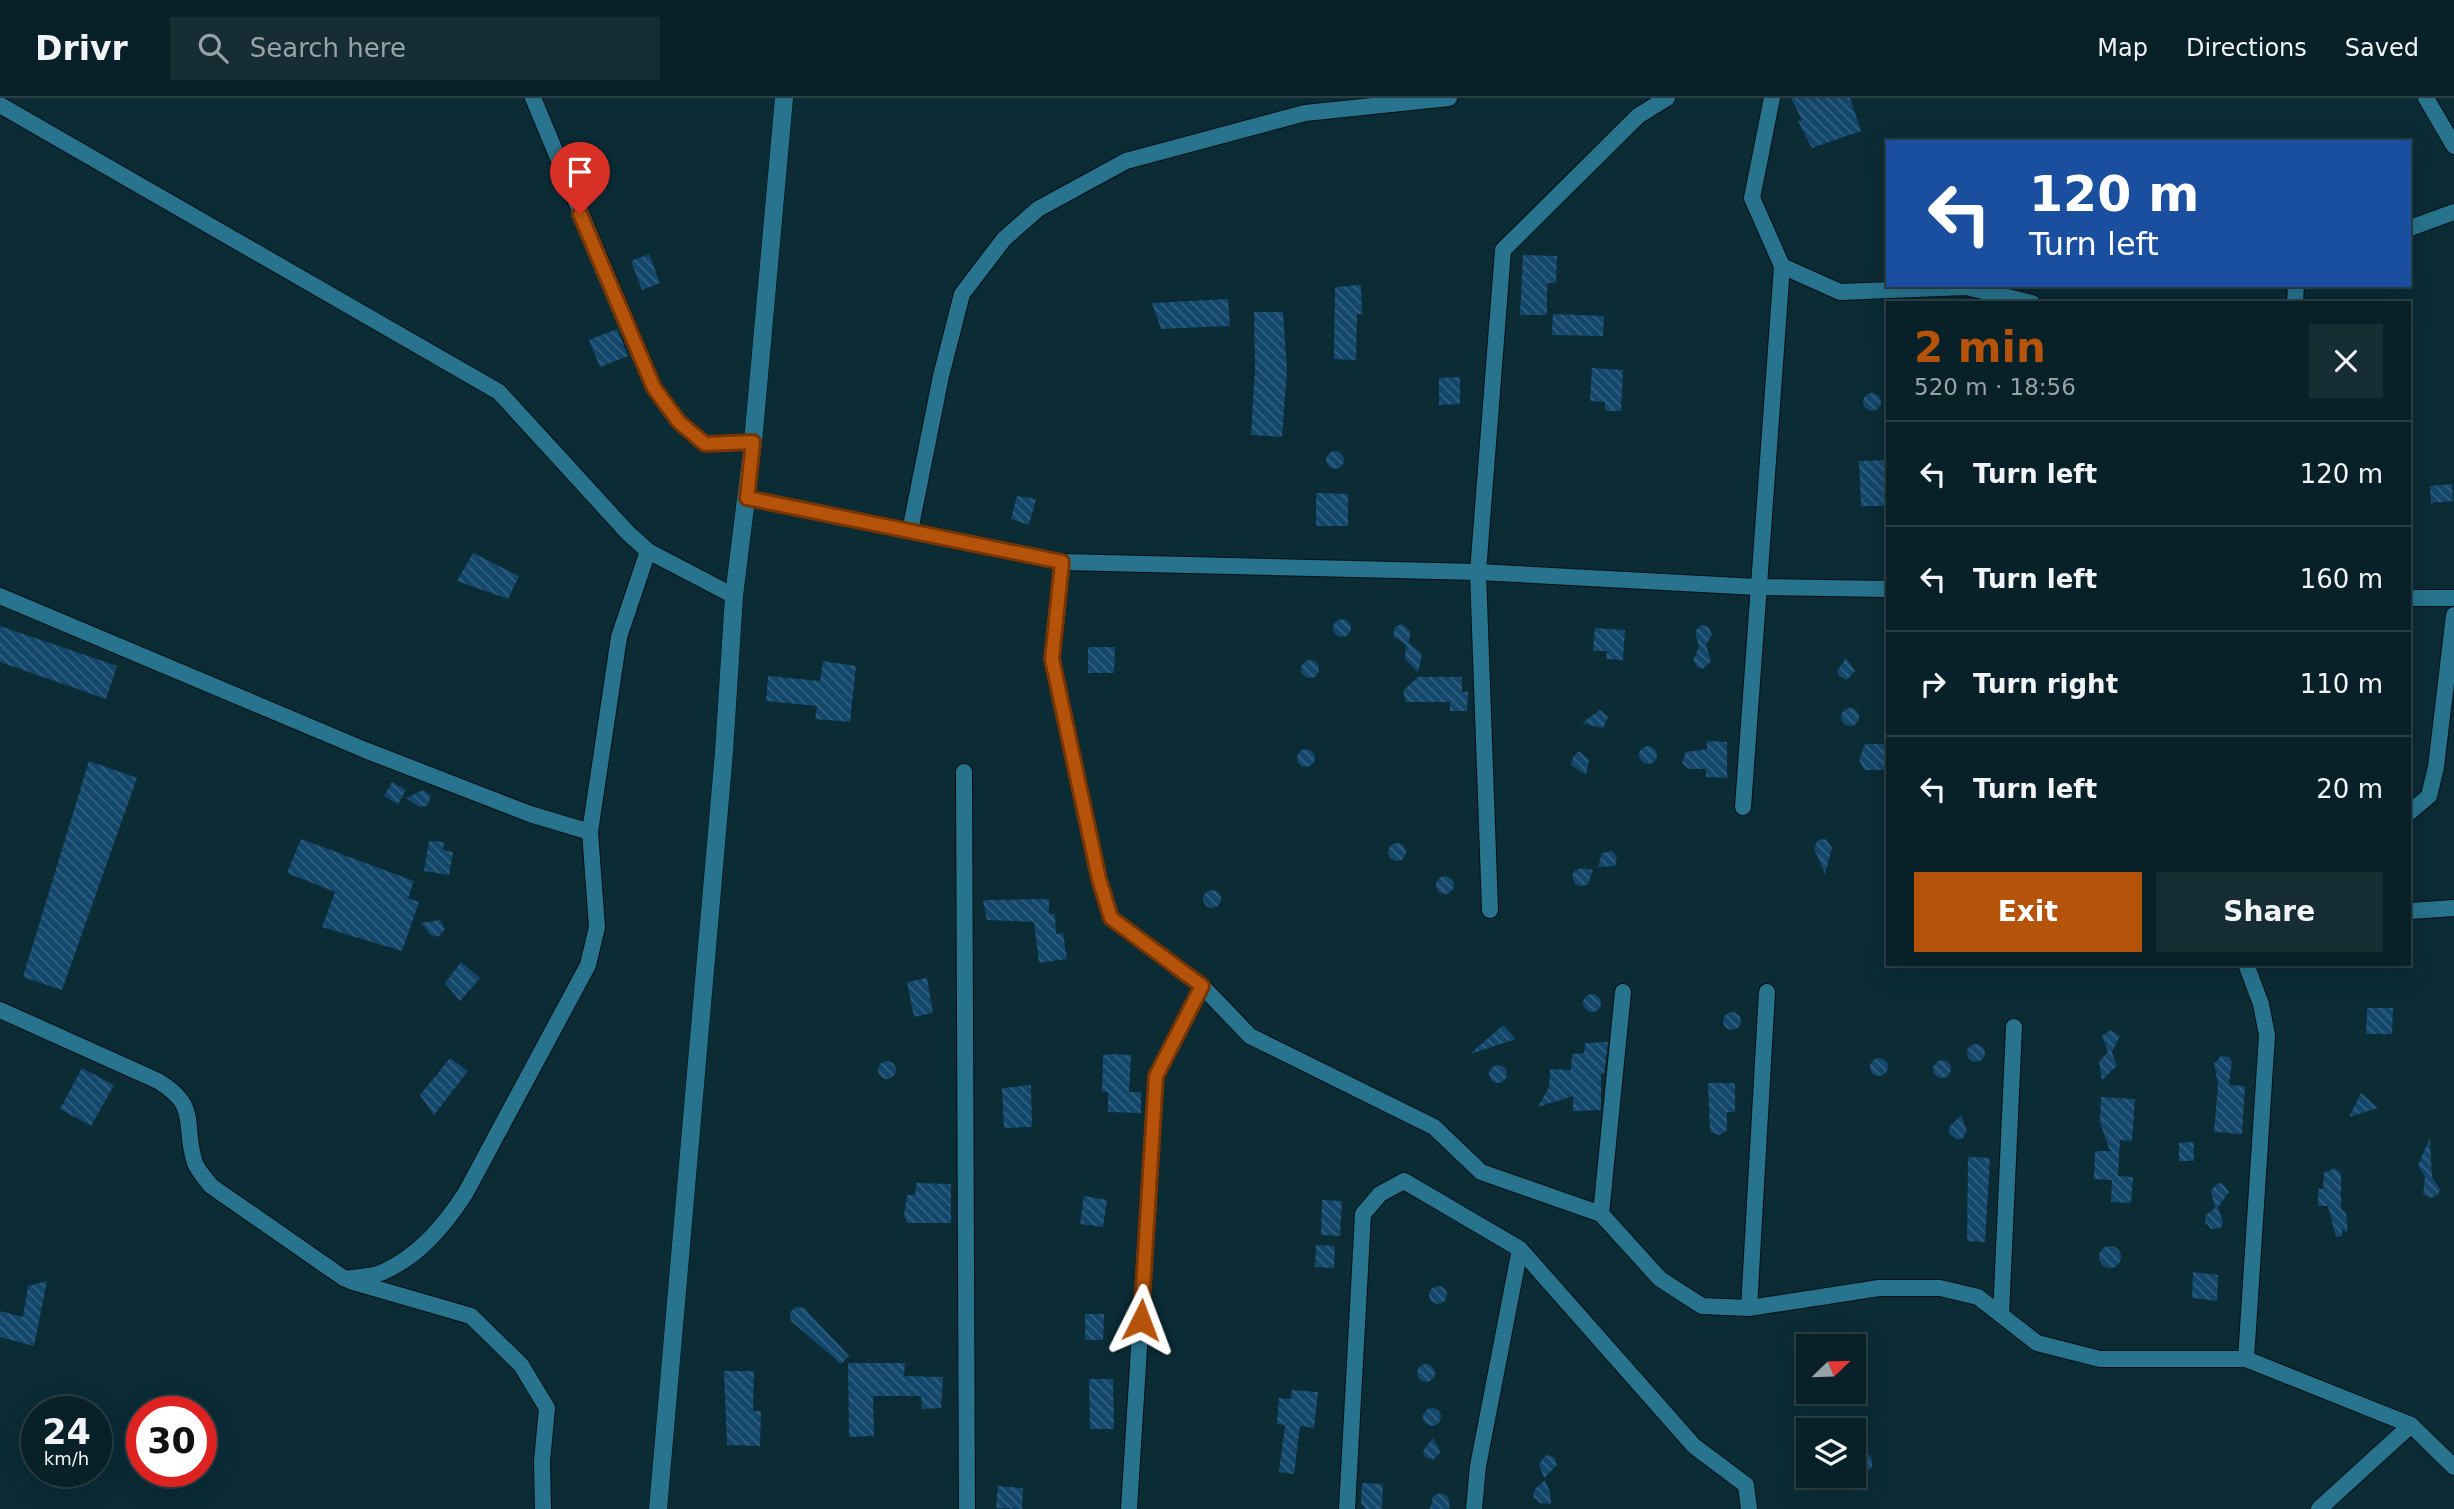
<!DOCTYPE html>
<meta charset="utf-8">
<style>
:root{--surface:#082028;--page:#162d34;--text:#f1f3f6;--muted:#98a3a8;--line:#293e45;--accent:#b45309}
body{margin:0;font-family:"DejaVu Sans",sans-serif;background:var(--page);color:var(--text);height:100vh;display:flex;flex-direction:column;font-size:26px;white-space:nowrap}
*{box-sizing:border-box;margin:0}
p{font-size:23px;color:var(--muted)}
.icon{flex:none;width:38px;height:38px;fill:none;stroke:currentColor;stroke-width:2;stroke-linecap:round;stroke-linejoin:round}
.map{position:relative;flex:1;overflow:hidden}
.panel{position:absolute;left:1886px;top:203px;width:525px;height:665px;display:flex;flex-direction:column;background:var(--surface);border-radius:0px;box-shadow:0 7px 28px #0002,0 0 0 2px var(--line)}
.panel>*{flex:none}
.banner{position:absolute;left:1886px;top:42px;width:525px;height:147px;border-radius:0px;box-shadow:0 7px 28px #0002,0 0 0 2px var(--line);background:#1a4fa0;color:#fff;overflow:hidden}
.needle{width:46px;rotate:67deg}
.controls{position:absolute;left:1796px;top:1236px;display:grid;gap:14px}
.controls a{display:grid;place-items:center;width:70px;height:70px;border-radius:0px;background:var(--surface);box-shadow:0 7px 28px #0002,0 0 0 2px var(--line);font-size:35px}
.speed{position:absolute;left:21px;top:1298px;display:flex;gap:14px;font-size:35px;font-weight:700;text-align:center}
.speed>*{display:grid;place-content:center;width:91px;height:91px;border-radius:50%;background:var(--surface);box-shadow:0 7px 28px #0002,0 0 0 2px var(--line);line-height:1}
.speed small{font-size:18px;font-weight:400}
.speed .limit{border:10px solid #d22;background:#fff;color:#111}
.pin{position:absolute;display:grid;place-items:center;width:60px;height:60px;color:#fff;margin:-72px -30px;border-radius:50% 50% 50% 0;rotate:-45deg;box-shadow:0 0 7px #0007}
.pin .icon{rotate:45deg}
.me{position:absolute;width:77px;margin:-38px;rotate:3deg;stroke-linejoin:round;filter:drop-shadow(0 0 5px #0008)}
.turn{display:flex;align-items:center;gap:24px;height:147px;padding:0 28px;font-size:32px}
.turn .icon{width:91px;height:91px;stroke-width:2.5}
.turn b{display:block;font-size:49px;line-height:60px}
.round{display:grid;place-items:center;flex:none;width:74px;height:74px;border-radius:0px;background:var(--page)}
.head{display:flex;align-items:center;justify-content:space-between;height:119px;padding:0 28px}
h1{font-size:42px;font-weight:700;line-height:52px;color:var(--accent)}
.button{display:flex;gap:14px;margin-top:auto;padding:14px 28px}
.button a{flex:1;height:80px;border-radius:0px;background:var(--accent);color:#fff;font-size:28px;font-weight:700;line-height:80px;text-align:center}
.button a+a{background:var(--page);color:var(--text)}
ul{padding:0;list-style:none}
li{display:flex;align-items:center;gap:21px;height:105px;padding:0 28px;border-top:2px solid var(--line)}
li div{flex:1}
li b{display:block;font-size:26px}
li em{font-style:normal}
header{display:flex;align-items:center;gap:42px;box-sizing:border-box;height:98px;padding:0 35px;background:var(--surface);border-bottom:2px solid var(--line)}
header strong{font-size:33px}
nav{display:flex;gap:38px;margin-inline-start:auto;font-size:24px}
.search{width:490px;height:63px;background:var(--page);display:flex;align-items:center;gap:18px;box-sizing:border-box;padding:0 24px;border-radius:0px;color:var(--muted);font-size:26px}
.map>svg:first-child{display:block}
.building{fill:url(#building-back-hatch)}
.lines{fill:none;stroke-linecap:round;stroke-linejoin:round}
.street-casing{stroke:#051116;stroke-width:18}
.secondary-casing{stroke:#051116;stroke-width:19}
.street{stroke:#28738d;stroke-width:16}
.secondary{stroke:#28738d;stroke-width:18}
.route-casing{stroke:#753606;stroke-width:18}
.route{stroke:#b45309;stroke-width:12}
</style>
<header>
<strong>Drivr</strong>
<div class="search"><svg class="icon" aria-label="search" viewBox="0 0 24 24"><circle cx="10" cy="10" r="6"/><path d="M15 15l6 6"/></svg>Search here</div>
<nav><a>Map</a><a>Directions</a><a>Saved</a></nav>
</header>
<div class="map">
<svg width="2454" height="1411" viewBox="0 0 2454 1411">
<defs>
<pattern id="building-back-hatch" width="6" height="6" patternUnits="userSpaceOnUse" patternTransform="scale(1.75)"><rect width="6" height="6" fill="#13476c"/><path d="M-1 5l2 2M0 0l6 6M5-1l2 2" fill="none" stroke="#336181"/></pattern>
</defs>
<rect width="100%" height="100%" fill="#0b2b35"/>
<g class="building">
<polygon points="1791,0 1850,0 1861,33 1812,50 1798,23 1802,22"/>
<polygon points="649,156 660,185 642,192 631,163"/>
<polygon points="1523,157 1557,158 1556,185 1547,185 1547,217 1520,217"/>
<polygon points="1361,187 1362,216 1357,216 1356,262 1334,261 1335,189"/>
<polygon points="1228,201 1230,228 1161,231 1152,205"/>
<polygon points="1254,214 1283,214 1287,272 1282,339 1251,337 1255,270"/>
<polygon points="1553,216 1604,218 1603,238 1552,237"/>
<polygon points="617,231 628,258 600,269 589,242"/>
<polygon points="1592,270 1623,272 1621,313 1605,313 1605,304 1590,303"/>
<polygon points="1460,279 1460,306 1439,307 1439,280"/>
<circle cx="1872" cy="304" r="9"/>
<circle cx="1335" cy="362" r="9"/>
<polygon points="1888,362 1888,408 1861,408 1859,363"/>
<polygon points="2452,386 2453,403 2431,405 2430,388"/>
<polygon points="1316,395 1348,396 1348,428 1316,428"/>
<polygon points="1017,398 1036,401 1029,427 1011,421"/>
<polygon points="473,455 519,478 508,501 457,483"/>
<circle cx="1342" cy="530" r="9"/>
<polygon points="1402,526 1410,533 1409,545 1422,556 1418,574 1405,561 1406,547 1393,538 1395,529"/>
<polygon points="1701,527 1709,529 1712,537 1706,547 1711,563 1703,571 1697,569 1693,562 1699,549 1695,533"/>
<polygon points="0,528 117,568 106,601 0,564"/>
<polygon points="1595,530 1625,532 1623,562 1606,561 1607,553 1593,553"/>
<polygon points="1088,549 1115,549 1114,575 1088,575"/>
<polygon points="1846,560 1855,573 1847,582 1839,578 1837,573"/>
<circle cx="1310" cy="571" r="9"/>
<polygon points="823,563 856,568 850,624 815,621 817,608 766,603 768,578 820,583"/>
<polygon points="1418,579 1462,579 1462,594 1468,594 1467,613 1450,613 1450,604 1406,604 1403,593"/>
<circle cx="1850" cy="619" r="9"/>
<polygon points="1600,612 1608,619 1603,630 1582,625"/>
<polygon points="1707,643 1727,644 1727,680 1706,679 1706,671 1689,671 1682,665 1686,654 1707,651"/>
<polygon points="1865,646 1888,646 1888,672 1864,672 1859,662"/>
<circle cx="1648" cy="657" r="9"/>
<circle cx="1306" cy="660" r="9"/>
<polygon points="1579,653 1589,662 1586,677 1571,667 1573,659"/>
<polygon points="89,663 137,680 62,892 23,879"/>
<polygon points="392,684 406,692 398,706 384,698"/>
<polygon points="423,692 431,698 427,708 419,709 406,700"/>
<polygon points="301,741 414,783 408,800 419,804 402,853 322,829 335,794 287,775"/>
<polygon points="1826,741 1832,750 1825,776 1814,750 1818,742"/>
<polygon points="429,743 444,744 443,752 453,754 449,777 424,773"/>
<circle cx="1397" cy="754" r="9"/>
<polygon points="1612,753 1617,759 1615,768 1598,769 1602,755"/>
<polygon points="1582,770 1593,772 1588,786 1582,788 1576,787 1572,779 1574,773"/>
<circle cx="1445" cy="787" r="9"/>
<circle cx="1212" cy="801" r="9"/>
<polygon points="1049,801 1049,816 1055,816 1056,836 1063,835 1067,861 1039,865 1034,824 987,822 983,802"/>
<polygon points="440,822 445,831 438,839 431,837 421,825"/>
<polygon points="461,864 480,880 460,903 445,885"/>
<polygon points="927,880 933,915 914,919 907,884"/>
<circle cx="1592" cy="905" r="9"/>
<polygon points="2367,910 2393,910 2392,936 2366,936"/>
<circle cx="1732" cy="923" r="9"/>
<polygon points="1503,927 1516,941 1470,956"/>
<polygon points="2111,932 2120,938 2112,954 2117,968 2102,982 2099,964 2108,954 2102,938"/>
<polygon points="1608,944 1604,976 1601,976 1601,1012 1573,1013 1573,998 1538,1009 1549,989 1550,971 1571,972 1572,956 1584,955 1585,945"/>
<circle cx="1976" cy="955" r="9"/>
<polygon points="1114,956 1131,957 1129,994 1141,994 1141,1015 1108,1014 1108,994 1102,994 1103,957"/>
<polygon points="2221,958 2229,959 2232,964 2229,987 2245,988 2242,1036 2214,1034 2218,986 2214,966"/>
<circle cx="1879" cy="969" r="9"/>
<polygon points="450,960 468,973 434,1017 420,997"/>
<circle cx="1942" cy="971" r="9"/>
<circle cx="887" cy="972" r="9"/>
<circle cx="1498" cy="976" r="9"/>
<polygon points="82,970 114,987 91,1028 60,1011"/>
<polygon points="1708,985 1735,985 1735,1014 1727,1014 1727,1032 1720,1037 1712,1035 1710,1031"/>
<polygon points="1031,987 1032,1029 1004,1030 1002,990"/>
<polygon points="2361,995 2378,1010 2349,1019"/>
<polygon points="2101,999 2135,1001 2132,1043 2120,1042 2118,1078 2133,1079 2131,1105 2111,1104 2112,1082 2094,1081 2095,1053 2110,1053 2100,1024"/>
<polygon points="1961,1017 1967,1033 1962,1041 1956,1041 1949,1035 1949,1029"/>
<polygon points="2430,1040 2432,1079 2440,1091 2438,1097 2430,1100 2423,1096 2425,1079 2418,1067"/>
<polygon points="2194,1044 2194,1063 2179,1063 2179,1045"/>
<polygon points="1968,1059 1990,1060 1985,1144 1967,1143"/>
<polygon points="2335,1070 2341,1076 2341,1111 2346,1115 2348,1136 2342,1131 2342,1138 2336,1139 2328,1108 2318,1108 2318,1091 2323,1091 2324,1075"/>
<polygon points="916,1085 951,1086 951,1125 907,1125 904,1117 907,1097 915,1097"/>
<polygon points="2222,1085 2229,1094 2218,1109 2223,1125 2220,1130 2211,1131 2205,1124 2206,1117 2215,1110 2211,1093 2216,1086"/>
<polygon points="1084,1098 1107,1102 1103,1129 1080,1126"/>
<polygon points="1322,1102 1342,1103 1340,1138 1321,1137"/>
<polygon points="1316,1147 1335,1148 1334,1170 1315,1169"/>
<circle cx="2110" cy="1159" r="11"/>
<polygon points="2193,1174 2218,1177 2217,1203 2192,1200"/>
<polygon points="47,1183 34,1248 0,1239 0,1213 23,1219 28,1188"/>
<circle cx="1438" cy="1197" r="9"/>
<polygon points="796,1209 804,1210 849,1258 841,1266 791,1223 790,1214"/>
<polygon points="1085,1216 1104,1216 1103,1242 1085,1242"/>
<polygon points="848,1265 905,1265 904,1278 943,1279 941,1310 922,1311 921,1298 873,1298 874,1338 849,1339"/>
<circle cx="1426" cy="1275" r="9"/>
<polygon points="724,1273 754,1273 753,1313 761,1313 760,1348 727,1347"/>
<polygon points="1089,1281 1113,1281 1114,1331 1090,1331"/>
<polygon points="1292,1292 1318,1294 1314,1330 1300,1328 1294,1376 1279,1374 1285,1327 1277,1326 1279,1300 1291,1301"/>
<circle cx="1432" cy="1319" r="9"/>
<polygon points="1433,1340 1441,1354 1433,1362 1425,1359 1423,1353"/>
<polygon points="1853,1340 1872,1360 1872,1369 1868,1373 1857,1372"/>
<polygon points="1546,1357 1554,1359 1557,1367 1544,1380 1539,1366"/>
<polygon points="1545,1382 1550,1394 1551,1406 1540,1405 1533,1399 1535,1391"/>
<polygon points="1362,1385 1383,1386 1382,1411 1364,1411 1364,1407 1361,1407"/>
<polygon points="998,1388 1023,1390 1022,1411 996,1410"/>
<polygon points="1441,1395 1448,1399 1450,1411 1430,1411 1433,1398"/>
</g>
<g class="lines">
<defs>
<g id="street">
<polyline points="533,0 654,290 679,324 705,346 753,344"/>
<polyline points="1772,0 1752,100 1782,168 1840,194 1966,189 2032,205"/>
<polyline points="2426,0 2454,48"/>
<polyline points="0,7 499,294 628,435 648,453 734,498"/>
<polyline points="2410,130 2454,114"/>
<polyline points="2295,205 2296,187"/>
<polyline points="747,400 1062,464 1478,474 1757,489 1888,491"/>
<polyline points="910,433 941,278 962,196 1004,141 1038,111 1126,63 1305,15 1449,0"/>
<polyline points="1062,464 1052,561 1099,781 1111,820 1202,888 1250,938 1434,1029 1481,1074 1601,1116 1660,1181 1702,1208 1749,1210 1879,1190 1940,1190 1978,1199 2037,1245 2100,1261 2246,1261 2411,1327 2454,1369"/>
<polyline points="0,498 365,652 530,716 590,734"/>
<polyline points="2410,500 2454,500"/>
<polyline points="964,674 967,1411"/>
<polyline points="1743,709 1782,168"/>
<polyline points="2410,714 2429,698 2436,669 2454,517"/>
<polyline points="1490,812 1478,474 1503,152 1638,18 1667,0"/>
<polyline points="2410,813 2454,810"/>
<polyline points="2246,866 2261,906 2267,937 2246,1261"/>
<path d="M0,912L158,983C201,1009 182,1026 195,1065C198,1073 206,1081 211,1088L345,1181C357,1179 372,1179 383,1174C419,1158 444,1128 465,1096L588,867L597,829L590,734L619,539L648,453"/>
<polyline points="1601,1116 1623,894"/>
<polyline points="350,1183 471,1218 521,1267 547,1310 542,1363 543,1411"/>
<polyline points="1749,1210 1767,894"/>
<polyline points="2001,1217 2014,929"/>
<polyline points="1129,1411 1156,978 1202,888"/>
<polyline points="1347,1411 1363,1116 1380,1096 1404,1083 1520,1151 1694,1348 1746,1387 1749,1411"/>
<polyline points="1474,1411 1478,1368 1520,1151"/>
<polyline points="2319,1411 2411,1327"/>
</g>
<polyline id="secondary" points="658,1411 724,654 734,498 753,344 784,0"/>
</defs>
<use href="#street" class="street-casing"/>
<use href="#secondary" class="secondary-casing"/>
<use href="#street" class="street"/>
<use href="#secondary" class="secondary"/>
</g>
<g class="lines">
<defs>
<polyline id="route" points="580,116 654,290 679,324 705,346 753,344 747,400 1062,464 1052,561 1099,781 1111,820 1202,888 1156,978 1141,1222"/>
</defs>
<use href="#route" class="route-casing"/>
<use href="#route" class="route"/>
</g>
</svg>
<div class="controls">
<a><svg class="needle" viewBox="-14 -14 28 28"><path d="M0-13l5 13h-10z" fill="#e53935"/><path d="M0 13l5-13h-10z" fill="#98a3a8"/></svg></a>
<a><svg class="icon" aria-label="layers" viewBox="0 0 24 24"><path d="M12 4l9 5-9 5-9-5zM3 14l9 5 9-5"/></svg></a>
</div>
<div class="speed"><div>24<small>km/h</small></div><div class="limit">30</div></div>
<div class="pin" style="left:580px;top:116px;background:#d93025"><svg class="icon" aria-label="arrive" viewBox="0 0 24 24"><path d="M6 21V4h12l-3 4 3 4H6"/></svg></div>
<svg class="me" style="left:1141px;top:1222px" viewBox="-20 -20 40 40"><path d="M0-17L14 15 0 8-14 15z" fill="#b45309" stroke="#fff" stroke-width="4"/></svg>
<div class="banner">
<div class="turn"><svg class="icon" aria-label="left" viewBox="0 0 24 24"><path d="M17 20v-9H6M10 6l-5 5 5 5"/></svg><div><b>120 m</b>Turn left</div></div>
</div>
<section class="panel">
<div class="head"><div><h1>2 min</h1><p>520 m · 18:56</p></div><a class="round"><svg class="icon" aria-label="close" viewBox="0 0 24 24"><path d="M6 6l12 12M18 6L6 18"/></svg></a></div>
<ul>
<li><svg class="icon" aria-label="left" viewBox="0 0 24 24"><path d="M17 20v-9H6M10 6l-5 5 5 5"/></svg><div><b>Turn left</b></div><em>120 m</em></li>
<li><svg class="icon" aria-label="left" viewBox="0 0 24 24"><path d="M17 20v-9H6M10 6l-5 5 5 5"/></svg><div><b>Turn left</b></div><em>160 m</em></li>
<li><svg class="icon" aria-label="right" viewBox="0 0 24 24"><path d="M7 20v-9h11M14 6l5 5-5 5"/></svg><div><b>Turn right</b></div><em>110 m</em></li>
<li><svg class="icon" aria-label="left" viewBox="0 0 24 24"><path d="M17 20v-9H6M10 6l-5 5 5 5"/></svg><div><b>Turn left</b></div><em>20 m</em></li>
</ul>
<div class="button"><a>Exit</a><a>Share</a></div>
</section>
</div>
